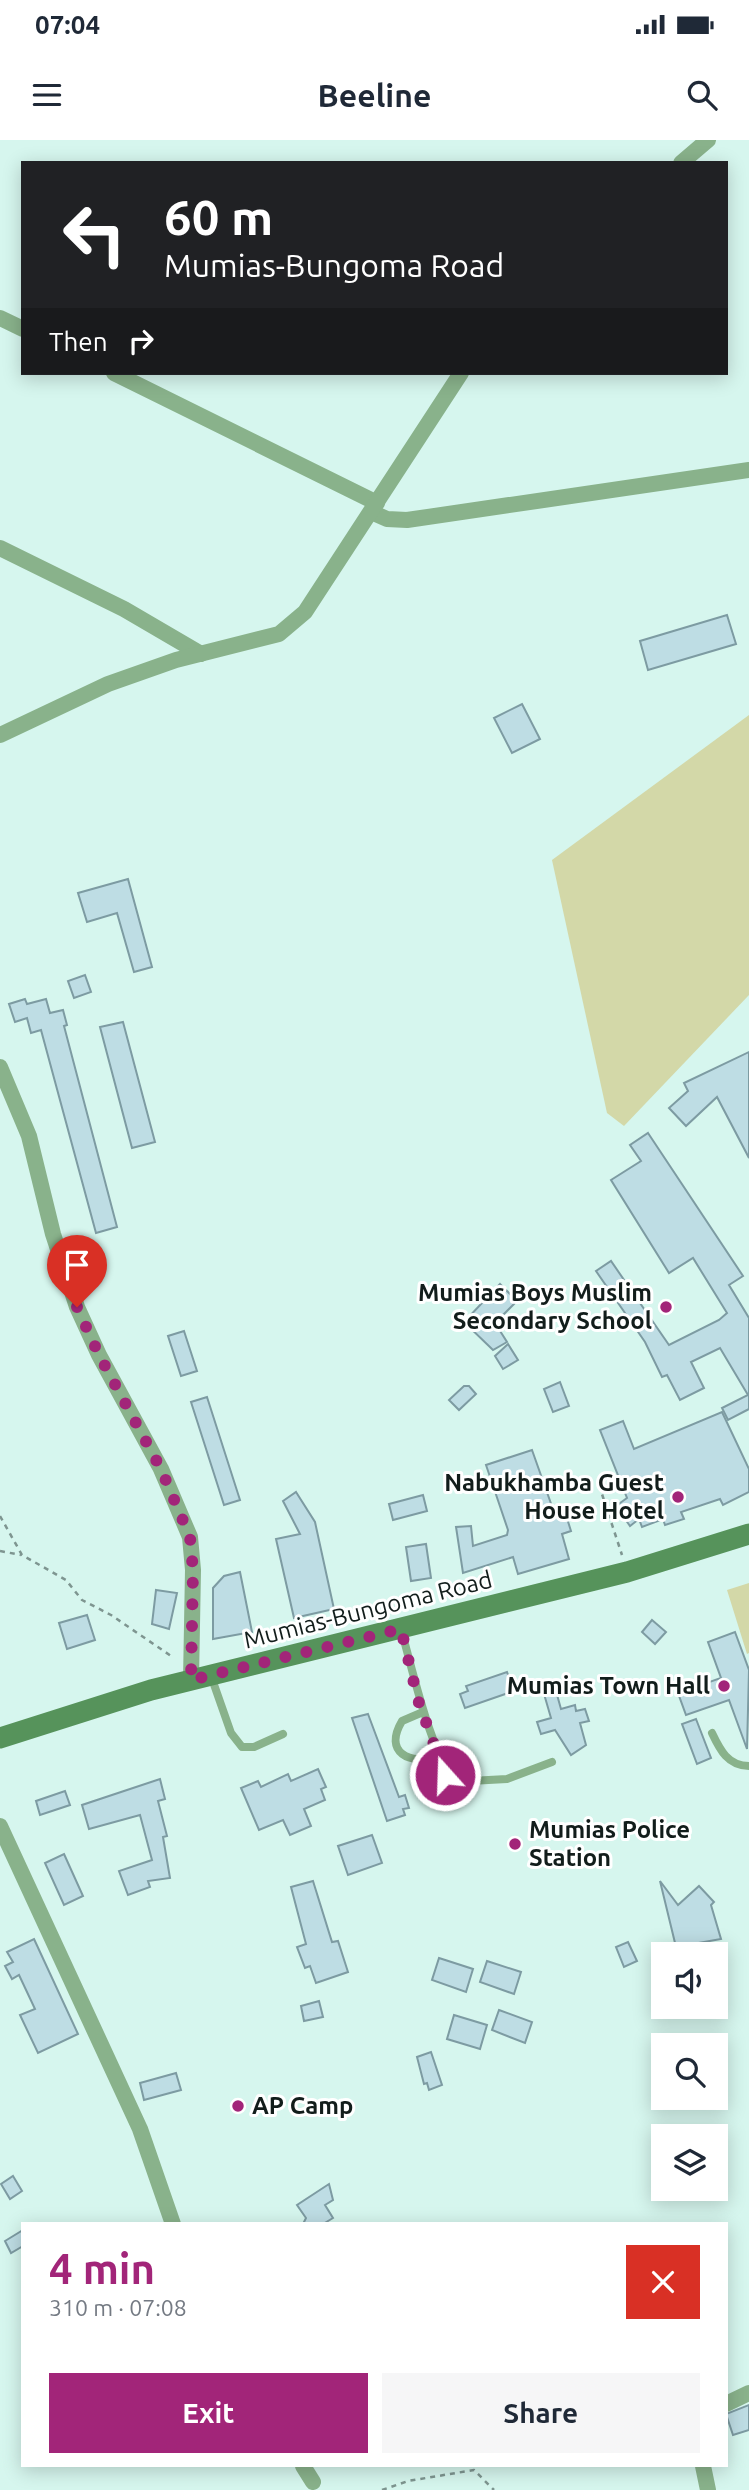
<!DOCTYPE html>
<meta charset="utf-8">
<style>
:root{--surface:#fff;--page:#f6f6f7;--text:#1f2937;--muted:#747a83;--accent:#a22579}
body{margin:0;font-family:Ubuntu,sans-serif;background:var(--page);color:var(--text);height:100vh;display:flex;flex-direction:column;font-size:26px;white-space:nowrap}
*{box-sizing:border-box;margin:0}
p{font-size:23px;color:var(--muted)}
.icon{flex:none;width:38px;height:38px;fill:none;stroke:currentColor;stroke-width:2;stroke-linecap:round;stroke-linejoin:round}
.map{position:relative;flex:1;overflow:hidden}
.drawer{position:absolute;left:21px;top:2082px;width:707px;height:245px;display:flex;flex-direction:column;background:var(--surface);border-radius:0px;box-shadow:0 4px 18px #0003}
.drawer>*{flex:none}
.hud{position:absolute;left:21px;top:21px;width:707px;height:214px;border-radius:0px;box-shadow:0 4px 18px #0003;background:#202124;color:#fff;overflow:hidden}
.controls{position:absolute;left:651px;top:1802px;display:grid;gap:14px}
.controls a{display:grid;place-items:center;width:77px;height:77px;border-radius:0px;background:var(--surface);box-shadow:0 4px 18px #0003;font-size:35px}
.pin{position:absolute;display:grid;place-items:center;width:60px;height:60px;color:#fff;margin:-72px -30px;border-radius:50% 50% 50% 0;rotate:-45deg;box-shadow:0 0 7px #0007}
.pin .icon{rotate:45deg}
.me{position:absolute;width:77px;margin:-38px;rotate:340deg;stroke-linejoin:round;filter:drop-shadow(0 0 5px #0008)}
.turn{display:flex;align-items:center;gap:24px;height:147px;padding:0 28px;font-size:32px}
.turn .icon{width:91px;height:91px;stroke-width:2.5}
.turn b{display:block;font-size:49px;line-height:60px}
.then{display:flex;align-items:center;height:66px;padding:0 28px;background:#0003;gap:14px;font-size:26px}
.round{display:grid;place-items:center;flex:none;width:74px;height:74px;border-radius:0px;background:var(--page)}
.headline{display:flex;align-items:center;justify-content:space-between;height:119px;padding:0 28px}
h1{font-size:42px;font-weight:700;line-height:52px;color:var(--accent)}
.button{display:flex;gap:14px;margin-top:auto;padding:14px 28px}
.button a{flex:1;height:80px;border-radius:0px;background:var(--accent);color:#fff;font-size:28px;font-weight:700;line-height:80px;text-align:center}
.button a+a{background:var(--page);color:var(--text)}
.status{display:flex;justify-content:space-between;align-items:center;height:49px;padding:0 35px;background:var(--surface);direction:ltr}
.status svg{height:19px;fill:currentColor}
header{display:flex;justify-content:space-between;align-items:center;height:91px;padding:0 28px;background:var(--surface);font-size:32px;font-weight:700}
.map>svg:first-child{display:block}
.green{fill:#d3d8a8}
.building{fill:#bedde4;stroke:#7d9ba2;stroke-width:2}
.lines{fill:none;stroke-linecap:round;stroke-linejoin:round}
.path{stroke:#7e9590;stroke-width:2.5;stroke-dasharray:5 5;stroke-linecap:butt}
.lane{stroke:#89b28b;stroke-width:8}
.street{stroke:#89b28b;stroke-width:16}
.secondary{stroke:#56935b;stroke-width:21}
.route{stroke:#a22579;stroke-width:12;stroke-dasharray:0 21.6}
.poi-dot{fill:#a22579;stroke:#fff;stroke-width:2.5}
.labels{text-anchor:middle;stroke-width:6;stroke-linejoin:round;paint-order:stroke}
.poi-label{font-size:24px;font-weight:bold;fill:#121d1b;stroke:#fff;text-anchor:end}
.street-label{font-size:24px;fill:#121d1b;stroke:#fff}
</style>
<div class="status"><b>07:04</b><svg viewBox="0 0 49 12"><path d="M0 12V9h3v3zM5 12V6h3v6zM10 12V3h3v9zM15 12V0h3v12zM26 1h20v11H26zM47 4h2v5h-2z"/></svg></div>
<header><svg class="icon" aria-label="menu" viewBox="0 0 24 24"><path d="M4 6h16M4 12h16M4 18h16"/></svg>Beeline<svg class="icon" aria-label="search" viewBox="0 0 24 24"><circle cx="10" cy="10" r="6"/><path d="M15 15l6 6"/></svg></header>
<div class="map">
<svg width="749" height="2350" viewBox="0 0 749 2350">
<rect width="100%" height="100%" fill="#d6f6ee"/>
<g class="green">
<polygon points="749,575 749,855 624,986 607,973 552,720"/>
<polygon points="749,1443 749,1513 747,1514 727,1450"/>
</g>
<g class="building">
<polygon points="727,475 736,504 648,530 640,501"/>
<polygon points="522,564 540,599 512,613 494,578"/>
<polygon points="128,739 152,827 134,832 117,773 87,782 78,753"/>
<polygon points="85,835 91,852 74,858 68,841"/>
<polygon points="25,859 27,864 46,859 50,873 63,870 67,885 64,886 117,1087 96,1093 41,890 31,893 27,878 15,882 9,864"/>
<polygon points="123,882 155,1002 132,1008 100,887"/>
<polygon points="749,912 749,1018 717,957 686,986 669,968 688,951 684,943"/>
<polygon points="648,993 743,1136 729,1145 749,1178 749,1269 728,1280 722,1268 748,1255 720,1208 691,1222 704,1248 680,1260 667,1235 662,1237 645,1202 596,1131 611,1121 669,1205 719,1180 727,1173 693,1118 669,1133 611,1040 641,1021 630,1005"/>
<polygon points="500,1144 517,1161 495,1183 507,1202 493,1210 464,1182"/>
<polygon points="184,1191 197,1231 181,1236 168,1196"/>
<polygon points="508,1204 518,1220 503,1229 495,1216"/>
<polygon points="560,1242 569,1266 553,1272 544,1249"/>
<polygon points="464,1246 469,1246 476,1254 459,1270 449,1260"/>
<polygon points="207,1257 240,1360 224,1365 191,1262"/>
<polygon points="722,1272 749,1329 749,1352 723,1365 720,1359 681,1372 684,1379 665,1385 663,1379 642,1387 639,1379 630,1386 616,1366 627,1358 600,1290 623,1281 634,1309"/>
<polygon points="532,1310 554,1372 564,1369 571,1391 562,1394 569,1419 518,1434 513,1417 463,1433 456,1387 471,1386 473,1406 507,1395 508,1390 486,1325"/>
<polygon points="296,1352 315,1382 334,1469 294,1478 276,1399 300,1394 283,1361"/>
<polygon points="423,1355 427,1371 393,1380 389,1364"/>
<polygon points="426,1404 431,1438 411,1441 406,1407"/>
<polygon points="240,1432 252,1492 213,1499 213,1448 224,1436"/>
<polygon points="156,1450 177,1453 169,1489 152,1484"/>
<polygon points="87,1475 95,1500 67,1509 59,1483"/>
<polygon points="652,1480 666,1492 655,1504 642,1492"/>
<polygon points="735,1492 749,1530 747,1609 729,1560 686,1575 678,1553 721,1538 708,1502"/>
<polygon points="507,1532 514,1551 465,1568 460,1554 468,1551 466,1546"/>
<polygon points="554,1544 561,1569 575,1565 576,1571 585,1569 589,1581 580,1583 586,1605 571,1615 555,1590 541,1594 537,1582 551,1578 542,1547"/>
<polygon points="368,1574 399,1657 405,1655 409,1668 403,1669 405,1675 387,1681 352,1578"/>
<polygon points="696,1579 711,1618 697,1624 682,1584"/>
<polygon points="318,1629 326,1647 321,1649 325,1660 304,1669 311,1686 290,1695 283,1680 259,1690 241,1648 258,1641 261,1647 288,1634 291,1641"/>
<polygon points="160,1639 165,1659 158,1661 167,1696 163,1697 170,1738 148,1741 150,1747 128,1755 119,1731 152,1720 140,1675 89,1689 82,1665"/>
<polygon points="65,1651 70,1665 40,1675 36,1661"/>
<polygon points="372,1695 382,1723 348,1735 338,1706"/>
<polygon points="64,1714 83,1756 64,1765 45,1723"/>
<polygon points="313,1741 332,1802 338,1801 348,1832 316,1843 310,1826 305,1828 297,1807 306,1804 291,1747"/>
<polygon points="660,1741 678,1765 699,1746 714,1762 711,1765 721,1799 676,1807"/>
<polygon points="34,1799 78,1894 38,1913 20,1875 35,1869 19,1835 12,1839 5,1826 13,1822 7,1812"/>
<polygon points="628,1802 637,1821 624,1827 616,1807"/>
<polygon points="439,1818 473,1829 466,1852 432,1840"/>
<polygon points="487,1821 521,1832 514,1854 480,1842"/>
<polygon points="319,1861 323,1877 304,1881 301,1866"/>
<polygon points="499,1870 532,1882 525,1903 492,1890"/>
<polygon points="454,1875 487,1885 480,1909 447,1899"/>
<polygon points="431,1912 442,1945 429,1950 427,1943 424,1944 417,1917"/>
<polygon points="176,1933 181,1950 144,1960 140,1943"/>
<polygon points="13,2036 22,2051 10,2059 1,2044"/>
<polygon points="329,2044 333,2060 325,2065 333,2078 323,2084 303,2084 306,2078 297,2065"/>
<polygon points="23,2090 23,2106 11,2113 5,2101"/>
<polygon points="749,2265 749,2290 733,2295 726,2274"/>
</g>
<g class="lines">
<g class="path">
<polyline points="599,1345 622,1415"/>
<polyline points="0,1376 22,1415 66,1440 82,1460 111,1475 174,1518"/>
<polyline points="0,1411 21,1415"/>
<polyline points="382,2350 408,2341 474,2330 494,2350"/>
</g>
<g class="lane">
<path d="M401,1489C418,1551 428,1601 460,1657"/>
<polyline points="211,1536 231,1593 242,1607 254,1607 283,1594"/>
<path d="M423,1572L402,1581C383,1613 410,1625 438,1617"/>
<path d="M712,1593C720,1610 728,1626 749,1626"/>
<polyline points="451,1642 507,1639 552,1622"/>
</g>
<g class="street">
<polyline points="681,23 708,0"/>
<polyline points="0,178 23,189"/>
<polyline points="114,233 377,363"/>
<polyline points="371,372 387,379 407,380 749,330"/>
<polyline points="0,408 124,469 201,514"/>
<polyline points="0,595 108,544 176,520 279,494 305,472 461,233"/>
<polyline points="0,927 29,996 53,1094 77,1167 99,1215 161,1329 190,1397 193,1430 191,1540"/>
<polyline points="0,1686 140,1989 173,2084"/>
<polyline points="726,2264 749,2253"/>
<polyline points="303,2326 313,2342"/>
<polyline points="703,2326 708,2350"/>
</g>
<polyline class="secondary" points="0,1598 151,1550 627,1432 749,1394"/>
</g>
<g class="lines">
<polyline class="route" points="77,1167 99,1215 161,1329 190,1397 193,1430 191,1540 401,1489 418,1560 445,1635"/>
</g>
<g class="poi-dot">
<circle cx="666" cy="1167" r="7"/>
<circle cx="678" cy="1357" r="7"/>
<circle cx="724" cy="1546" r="7"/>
<circle cx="515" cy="1704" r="7"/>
<circle cx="238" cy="1966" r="7"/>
</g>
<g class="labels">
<g class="poi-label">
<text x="652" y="1161">Mumias Boys Muslim<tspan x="652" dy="28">Secondary School</tspan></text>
<text x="664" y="1351">Nabukhamba Guest<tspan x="664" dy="28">House Hotel</tspan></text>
<text x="710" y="1554">Mumias Town Hall</text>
<text x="529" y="1698" text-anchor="start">Mumias Police<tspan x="529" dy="28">Station</tspan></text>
<text x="252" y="1974" text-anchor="start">AP Camp</text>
</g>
<g class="street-label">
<text transform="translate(368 1470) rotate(-14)" y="8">Mumias-Bungoma Road</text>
</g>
</g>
</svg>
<div class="controls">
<a><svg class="icon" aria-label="sound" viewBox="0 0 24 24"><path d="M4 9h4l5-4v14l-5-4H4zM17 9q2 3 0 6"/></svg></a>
<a><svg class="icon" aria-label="search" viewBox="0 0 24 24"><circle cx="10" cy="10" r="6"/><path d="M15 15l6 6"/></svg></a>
<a><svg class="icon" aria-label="layers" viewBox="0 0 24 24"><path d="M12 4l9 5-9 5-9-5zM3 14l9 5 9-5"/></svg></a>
</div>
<div class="pin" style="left:77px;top:1167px;background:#d93025"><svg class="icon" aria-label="arrive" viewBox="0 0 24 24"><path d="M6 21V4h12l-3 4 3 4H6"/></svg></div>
<svg class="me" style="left:445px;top:1635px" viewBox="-20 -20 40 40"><circle r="17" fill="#a22579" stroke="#fff" stroke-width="3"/><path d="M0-11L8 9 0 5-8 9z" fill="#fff"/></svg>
<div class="hud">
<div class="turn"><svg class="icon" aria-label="left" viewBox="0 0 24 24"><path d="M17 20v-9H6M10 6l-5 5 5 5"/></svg><div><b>60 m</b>Mumias-Bungoma Road</div></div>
<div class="then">Then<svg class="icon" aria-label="right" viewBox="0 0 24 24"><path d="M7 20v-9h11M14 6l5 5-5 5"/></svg></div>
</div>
<section class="drawer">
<div class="headline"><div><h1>4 min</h1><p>310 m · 07:08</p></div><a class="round" style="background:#d93025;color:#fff"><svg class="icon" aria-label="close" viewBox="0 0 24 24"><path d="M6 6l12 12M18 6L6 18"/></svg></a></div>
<div class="button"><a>Exit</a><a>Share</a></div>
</section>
</div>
